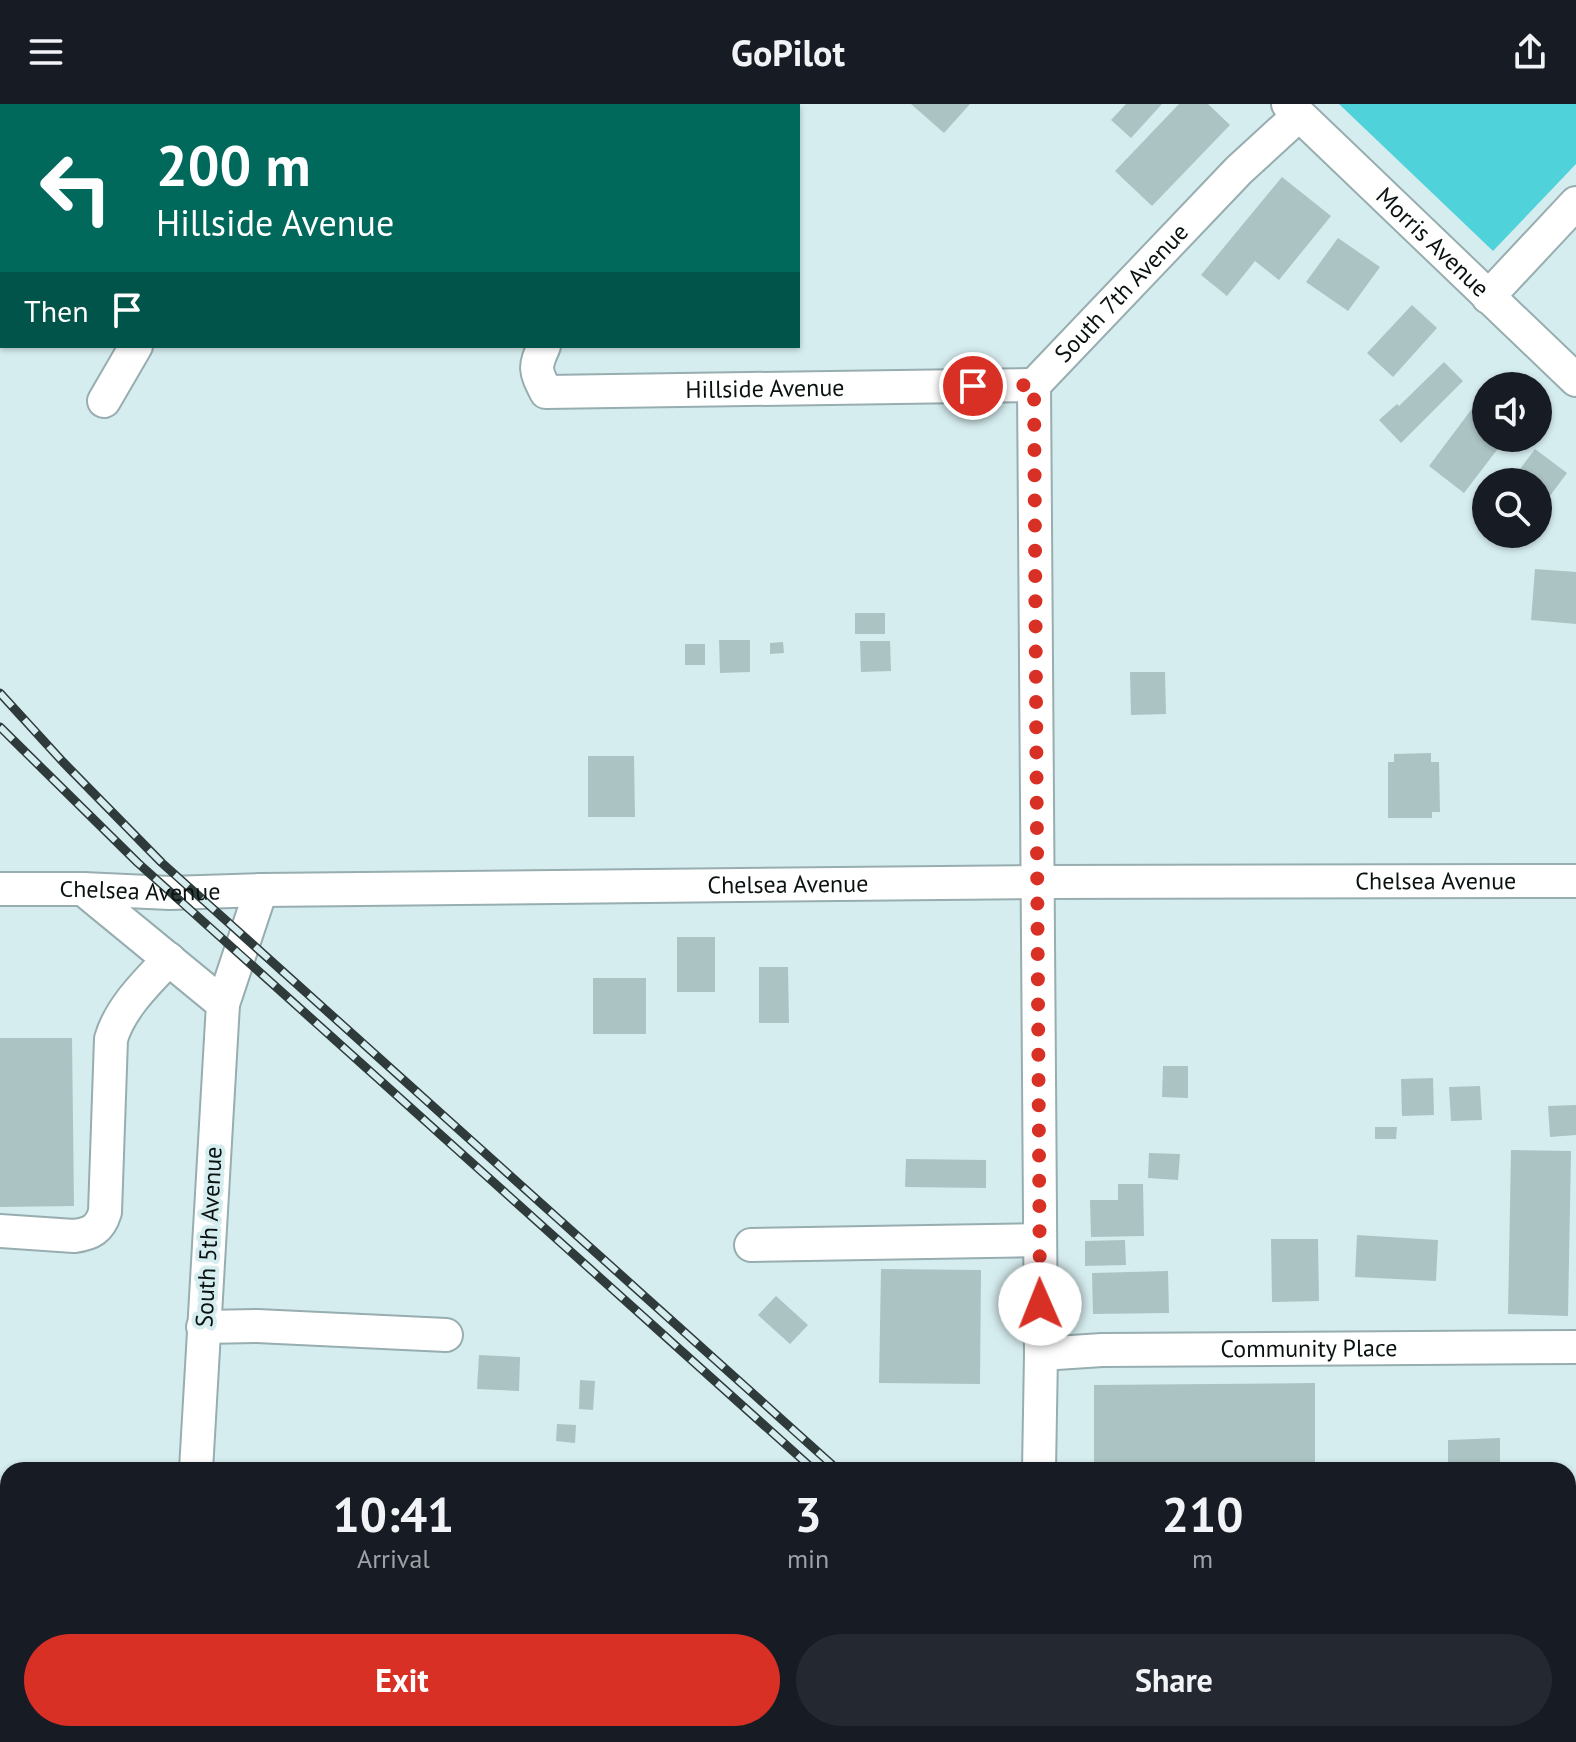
<!DOCTYPE html>
<style>
:root{--surface:#171b24;--page:#242831;--text:#f1f3f6;--muted:#9ea1a6;--accent:#d93025}
body{margin:0;font-family:"PT Sans",sans-serif;background:var(--page);color:var(--text);height:100vh;display:flex;flex-direction:column;font-size:30px;white-space:nowrap}
*{box-sizing:border-box;margin:0}
p{font-size:26px;color:var(--muted)}
.icon{flex:none;width:44px;height:44px;fill:none;stroke:currentColor;stroke-width:2;stroke-linecap:round;stroke-linejoin:round}
.map{position:relative;flex:1;overflow:hidden}
.sheet{position:absolute;left:0px;top:1358px;width:1576px;height:280px;display:flex;flex-direction:column;background:var(--surface);border-radius:24px 24px 0 0;box-shadow:0 2px 6px #0004}
.sheet>*{flex:none}
.banner{position:absolute;left:0px;top:0px;width:800px;height:244px;box-shadow:0 2px 6px #0004;background:#00695c;color:#fff;overflow:hidden}
.buttons{position:absolute;left:1472px;top:268px;display:grid;gap:16px}
.buttons a{display:grid;place-items:center;width:80px;height:80px;border-radius:50%;background:var(--surface);box-shadow:0 2px 6px #0004;font-size:40px}
.pin{position:absolute;display:grid;place-items:center;width:68px;height:68px;color:#fff;margin:-34px;border:4px solid #fff;border-radius:50%;box-shadow:0 2px 8px #0007}
.me{position:absolute;width:88px;margin:-44px;rotate:359deg;stroke-linejoin:round;filter:drop-shadow(0 0 6px #0008)}
.turn{display:flex;align-items:center;gap:28px;height:168px;padding:0 24px;font-size:36px}
.turn .icon{width:104px;height:104px;stroke-width:2.5}
.turn b{display:block;font-size:56px;line-height:68px}
.then{display:flex;align-items:center;height:76px;padding:0 24px;background:#0003;gap:16px;font-size:30px}
.eta{display:flex;justify-content:space-evenly;align-items:center;height:136px;text-align:center}
.eta b{font-size:48px;font-weight:600;line-height:56px}
.button{display:flex;gap:16px;margin-top:auto;padding:16px 24px}
.button a{flex:1;height:92px;border-radius:48px;background:var(--accent);color:#fff;font-size:32px;font-weight:600;line-height:92px;text-align:center}
.button a+a{background:var(--page);color:var(--text)}
header{display:flex;justify-content:space-between;align-items:center;height:104px;padding:0 24px;background:var(--surface);font-size:36px;font-weight:600}
.map>svg:first-child{display:block}
.green{fill:#50d2db}
.building{fill:#acc3c4}
.lines{fill:none;stroke-linecap:round;stroke-linejoin:round}
.minor-casing{stroke:#97adaf;stroke-width:36}
.minor{stroke:#fff;stroke-width:32}
.rail-casing{stroke:#2f3a3a;stroke-width:9}
.rail{stroke:#d6edef;stroke-width:6;stroke-dasharray:18;stroke-linecap:butt}
.route{stroke:#d93025;stroke-width:14;stroke-dasharray:0 25.2}
.labels{text-anchor:middle;stroke-width:8;stroke-linejoin:round;paint-order:stroke}
.street-label{font-size:24px;fill:#091111;stroke:#d6edef}
</style>
<header><svg class="icon" aria-label="menu" viewBox="0 0 24 24"><path d="M4 6h16M4 12h16M4 18h16"/></svg>GoPilot<svg class="icon" aria-label="share" viewBox="0 0 24 24"><path d="M12 15V3M7 8l5-5 5 5M5 13v7h14v-7"/></svg></header>
<div class="map">
<svg width="1576" height="1638" viewBox="0 0 1576 1638">
<rect width="100%" height="100%" fill="#d6edef"/>
<g class="green">
<polygon points="0,0 57,0 60,2 2,2 2,225 0,224"/>
<polygon points="1339,0 1576,0 1576,60 1493,147"/>
</g>
<g class="building">
<polygon points="911,0 970,0 944,29"/>
<polygon points="1126,0 1162,0 1131,34 1111,16"/>
<polygon points="1179,0 1208,0 1230,21 1152,102 1115,67"/>
<polygon points="1282,73 1331,112 1279,176 1255,157 1227,192 1201,171"/>
<polygon points="1338,134 1380,163 1348,207 1306,178"/>
<polygon points="1412,201 1437,224 1393,273 1367,249"/>
<polygon points="1444,258 1463,277 1401,339 1379,316 1397,300 1399,302"/>
<polygon points="1477,298 1486,305 1486,334 1506,334 1464,389 1429,362"/>
<polygon points="1535,345 1567,369 1538,408 1538,378 1494,378 1504,365 1514,373"/>
<polygon points="1535,465 1576,468 1576,520 1531,516"/>
<rect x="855" y="509" width="30" height="21"/>
<polygon points="719,536 750,536 750,568 720,569"/>
<polygon points="860,537 890,537 891,567 861,568"/>
<polygon points="783,538 784,549 770,550 770,539"/>
<rect x="685" y="540" width="20" height="21"/>
<polygon points="1130,568 1165,568 1166,610 1131,611"/>
<polygon points="1431,649 1431,658 1439,658 1440,708 1432,708 1432,714 1388,714 1388,658 1394,658 1394,650"/>
<polygon points="588,652 634,652 635,713 588,713"/>
<rect x="677" y="833" width="38" height="55"/>
<polygon points="759,863 788,863 789,919 759,919"/>
<rect x="593" y="874" width="53" height="56"/>
<polygon points="0,934 72,934 74,1102 0,1103"/>
<polygon points="1163,962 1188,962 1188,994 1162,993"/>
<polygon points="1433,974 1434,1011 1402,1012 1401,975"/>
<polygon points="1480,982 1482,1016 1451,1017 1449,983"/>
<polygon points="1576,1001 1576,1031 1550,1033 1548,1002"/>
<polygon points="1375,1023 1397,1023 1396,1035 1375,1035"/>
<polygon points="1511,1046 1571,1047 1568,1212 1508,1210"/>
<polygon points="1149,1049 1180,1050 1178,1076 1148,1074"/>
<polygon points="906,1055 986,1056 986,1084 905,1083"/>
<polygon points="1118,1080 1143,1080 1144,1132 1091,1133 1090,1096 1118,1096"/>
<polygon points="1357,1131 1438,1136 1436,1177 1355,1173"/>
<polygon points="1271,1135 1318,1135 1319,1197 1272,1198"/>
<polygon points="1125,1136 1126,1161 1085,1162 1085,1137"/>
<polygon points="881,1165 981,1166 980,1280 879,1279"/>
<polygon points="1168,1167 1169,1209 1093,1210 1092,1169"/>
<polygon points="776,1192 808,1221 790,1240 758,1211"/>
<polygon points="479,1251 520,1253 519,1287 477,1285"/>
<polygon points="580,1276 595,1277 593,1306 579,1305"/>
<polygon points="1315,1279 1315,1366 1094,1366 1094,1281"/>
<polygon points="557,1320 576,1321 575,1339 556,1337"/>
<polygon points="1500,1334 1500,1366 1448,1366 1448,1336"/>
<rect x="1568" y="1469" width="8" height="53"/>
<polygon points="1224,1630 1277,1630 1286,1638 1233,1638"/>
<polygon points="1352,1630 1456,1630 1466,1638 1362,1638"/>
</g>
<g class="lines">
<defs>
<g id="minor">
<polyline points="547,0 550,2"/>
<path id="s1" d="M1288,0L1576,276"/>
<polyline points="290,2 291,0"/>
<polyline points="655,2 656,0"/>
<polyline points="1488,193 1576,99"/>
<path id="s2" d="M544,242C534,264 535,266 546,288L1034,281"/>
<polyline points="104,297 136,242"/>
<path id="s3" d="M0,785H83L170,789L261,786L1038,778L1576,777"/>
<polyline points="83,785 223,900 196,1366"/>
<polyline points="223,900 261,786"/>
<path d="M0,1127L74,1132C91,1130 100,1125 105,1108L111,935C120,904 147,878 169,855"/>
<polyline points="751,1141 1040,1136"/>
<polyline points="203,1223 257,1222 446,1231"/>
<path id="s4" d="M1041,1250L1102,1246L1576,1243"/>
<path id="s5" d="M1039,1366L1041,1250L1034,281L1239,66L1299,11"/>
<polyline points="1568,1569 1576,1569"/>
<polyline points="1320,1630 1329,1638"/>
<polyline points="1477,1630 1486,1638"/>
<polyline points="181,1638 181,1630"/>
<polyline points="699,1638 699,1630"/>
</g>
</defs>
<use href="#minor" class="minor-casing"/>
<use href="#minor" class="minor"/>
<defs>
<g id="rail">
<polyline points="0,589 63,658 162,759 838,1366"/>
<polyline points="0,623 138,759 814,1366"/>
<polyline points="1110,1630 1119,1638"/>
<polyline points="1134,1630 1143,1638"/>
</g>
</defs>
<use href="#rail" class="rail-casing"/>
<use href="#rail" class="rail"/>
</g>
<g class="lines">
<polyline class="route" points="973,282 1034,281 1040,1200"/>
</g>
<g class="labels">
<g class="street-label">
<text dy="8" stroke="none"><textPath href="#s1" startOffset="200">Morris Avenue</textPath></text>
<text dy="8" stroke="none"><textPath href="#s5" startOffset="1212">South 7th Avenue</textPath></text>
<text dy="8" stroke="none"><textPath href="#s2" startOffset="268">Hillside Avenue</textPath></text>
<text dy="8" stroke="none"><textPath href="#s3" startOffset="1436">Chelsea Avenue</textPath></text>
<text dy="8" stroke="none"><textPath href="#s3" startOffset="788">Chelsea Avenue</textPath></text>
<text dy="8" stroke="none"><textPath href="#s3" startOffset="140">Chelsea Avenue</textPath></text>
<text transform="translate(209 1133) rotate(-87)" y="8">South 5th Avenue</text>
<text dy="8" stroke="none"><textPath href="#s4" startOffset="268">Community Place</textPath></text>
</g>
</g>
</svg>
<div class="buttons">
<a><svg class="icon" aria-label="sound" viewBox="0 0 24 24"><path d="M4 9h4l5-4v14l-5-4H4zM17 9q2 3 0 6"/></svg></a>
<a><svg class="icon" aria-label="search" viewBox="0 0 24 24"><circle cx="10" cy="10" r="6"/><path d="M15 15l6 6"/></svg></a>
</div>
<div class="pin" style="left:973px;top:282px;background:#d93025"><svg class="icon" aria-label="arrive" viewBox="0 0 24 24"><path d="M6 21V4h12l-3 4 3 4H6"/></svg></div>
<svg class="me" style="left:1040px;top:1200px" viewBox="-20 -20 40 40"><circle r="19" fill="#fff"/><path d="M0-13L10 11 0 6-10 11z" fill="#d93025"/></svg>
<div class="banner">
<div class="turn"><svg class="icon" aria-label="left" viewBox="0 0 24 24"><path d="M17 20v-9H6M10 6l-5 5 5 5"/></svg><div><b>200 m</b>Hillside Avenue</div></div>
<div class="then">Then<svg class="icon" aria-label="arrive" viewBox="0 0 24 24"><path d="M6 21V4h12l-3 4 3 4H6"/></svg></div>
</div>
<section class="sheet">
<div class="eta">
<div><b>10:41</b><p>Arrival</p></div>
<div><b>3</b><p>min</p></div>
<div><b>210</b><p>m</p></div>
</div>
<div class="button"><a>Exit</a><a>Share</a></div>
</section>
</div>
